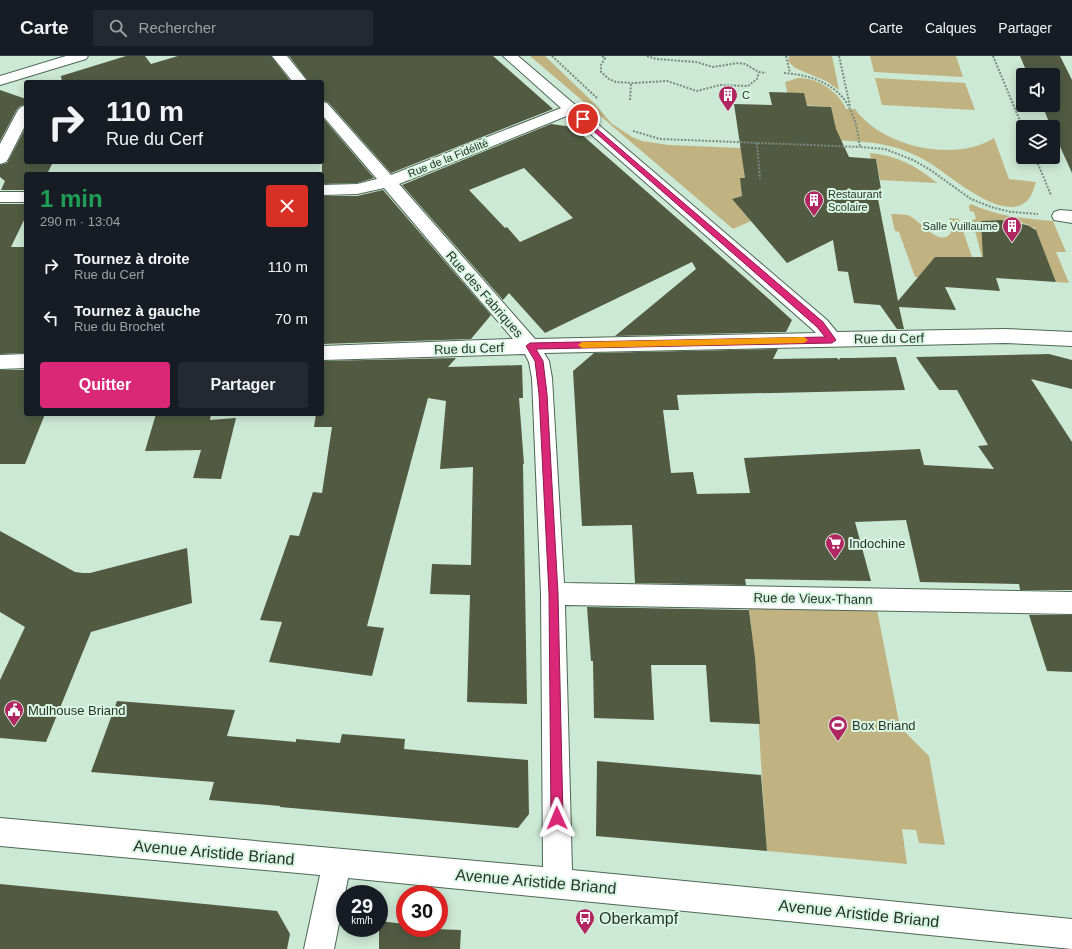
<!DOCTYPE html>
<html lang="fr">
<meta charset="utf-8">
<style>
:root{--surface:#171b24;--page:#242831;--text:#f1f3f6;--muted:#9ea1a6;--line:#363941;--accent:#db2777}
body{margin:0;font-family:Helvetica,sans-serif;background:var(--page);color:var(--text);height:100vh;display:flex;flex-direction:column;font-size:15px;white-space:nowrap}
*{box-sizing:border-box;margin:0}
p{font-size:13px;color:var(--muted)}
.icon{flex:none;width:22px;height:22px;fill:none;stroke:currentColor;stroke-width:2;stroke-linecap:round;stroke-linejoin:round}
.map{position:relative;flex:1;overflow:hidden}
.drawer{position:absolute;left:24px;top:116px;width:300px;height:244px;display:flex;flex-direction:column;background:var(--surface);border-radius:4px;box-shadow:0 2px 10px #0003}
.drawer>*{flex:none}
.guide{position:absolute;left:24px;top:24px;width:300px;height:84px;border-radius:4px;box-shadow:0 2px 10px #0003;background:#171b24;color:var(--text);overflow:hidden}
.tools{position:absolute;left:1016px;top:12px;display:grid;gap:8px}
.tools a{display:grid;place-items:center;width:44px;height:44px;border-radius:4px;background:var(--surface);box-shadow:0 2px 10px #0003;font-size:20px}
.speed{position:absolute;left:336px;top:829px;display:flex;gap:8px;font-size:20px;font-weight:700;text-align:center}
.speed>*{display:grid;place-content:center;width:52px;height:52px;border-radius:50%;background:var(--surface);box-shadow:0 2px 10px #0003;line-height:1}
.speed small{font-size:10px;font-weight:400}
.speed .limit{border:6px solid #d22;background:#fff;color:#111}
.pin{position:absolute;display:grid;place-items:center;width:34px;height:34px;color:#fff;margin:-17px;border:2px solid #fff;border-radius:50%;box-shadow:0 1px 4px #0007}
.me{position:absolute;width:44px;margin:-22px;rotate:359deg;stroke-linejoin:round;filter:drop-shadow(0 0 3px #0008)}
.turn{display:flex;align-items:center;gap:14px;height:84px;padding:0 16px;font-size:18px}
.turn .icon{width:52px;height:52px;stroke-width:2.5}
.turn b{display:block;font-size:28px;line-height:34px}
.round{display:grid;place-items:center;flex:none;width:42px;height:42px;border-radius:4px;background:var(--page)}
.summary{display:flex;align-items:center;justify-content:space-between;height:68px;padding:0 16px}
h1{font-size:24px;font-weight:700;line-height:30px;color:#1e9e55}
.action{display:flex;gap:8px;margin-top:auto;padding:8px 16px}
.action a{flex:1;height:46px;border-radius:4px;background:var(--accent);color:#fff;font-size:16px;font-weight:700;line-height:46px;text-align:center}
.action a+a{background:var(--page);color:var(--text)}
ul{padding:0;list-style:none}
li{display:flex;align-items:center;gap:12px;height:52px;padding:0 16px}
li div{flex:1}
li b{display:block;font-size:15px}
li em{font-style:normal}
header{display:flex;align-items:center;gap:24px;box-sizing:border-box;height:56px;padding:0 20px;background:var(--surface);border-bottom:1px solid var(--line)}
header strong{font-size:19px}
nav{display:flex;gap:22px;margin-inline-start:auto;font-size:14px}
.search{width:280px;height:36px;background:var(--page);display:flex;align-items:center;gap:10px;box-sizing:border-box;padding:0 14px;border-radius:4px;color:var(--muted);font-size:15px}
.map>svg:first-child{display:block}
.green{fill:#c1b381}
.building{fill:#525b42;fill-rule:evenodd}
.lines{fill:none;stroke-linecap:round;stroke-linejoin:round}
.minor-casing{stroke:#4d6756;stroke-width:2}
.path{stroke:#788b7e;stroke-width:2;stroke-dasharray:2 1.5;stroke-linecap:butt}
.minor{fill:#fff;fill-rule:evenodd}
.route{fill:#db2777;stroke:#8e194d}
.slow{fill:#f59e0b}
.labels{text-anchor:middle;stroke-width:4;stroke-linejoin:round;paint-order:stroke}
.far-poi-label{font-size:11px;fill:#29342c;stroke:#d9f6e2;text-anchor:start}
.far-street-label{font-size:11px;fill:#29342c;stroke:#d9f6e2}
.street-label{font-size:13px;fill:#29342c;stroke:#d9f6e2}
.poi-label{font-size:13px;fill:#29342c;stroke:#d9f6e2;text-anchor:start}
.near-street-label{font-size:16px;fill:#29342c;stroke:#d9f6e2}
.near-poi-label{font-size:16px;fill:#29342c;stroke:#d9f6e2;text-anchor:start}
</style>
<header>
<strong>Carte</strong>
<div class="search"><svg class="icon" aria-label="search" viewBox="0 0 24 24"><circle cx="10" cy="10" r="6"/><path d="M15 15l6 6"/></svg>Rechercher</div>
<nav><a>Carte</a><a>Calques</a><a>Partager</a></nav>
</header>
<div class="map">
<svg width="1072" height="893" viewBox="0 0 1072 893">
<rect width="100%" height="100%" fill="#cce9d5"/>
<g class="green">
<polygon points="530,0 545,0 596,49 611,67 632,81 642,85 669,89 813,95 802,126 741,122 742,140 732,143 751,165 733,173"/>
<polygon points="789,0 832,0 839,34 826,25 795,12 788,5"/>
<polygon points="870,0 956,0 963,21 874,16"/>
<path d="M798,22C817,21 839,36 846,53H855C882,91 955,107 994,82L1009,123L1036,126C1034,132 1032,140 1027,145C1002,168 949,118 928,106C915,98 900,92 885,89C858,83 820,85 791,84L835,68L830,51L790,48L785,26Z"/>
<polygon points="875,22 965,27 975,54 882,49"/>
<path d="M870,97C896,99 917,110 937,127L880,124L876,103H871Z"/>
<path d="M971,148C998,160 1024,163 1053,165L1066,196H1056L1069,227L1056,226L1035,172L1030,171L1027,168L997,164L987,165L983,205L972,164L976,163L974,156L970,155L969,150Z"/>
<path d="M891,158C896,158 902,158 907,159C917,161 937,190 949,179C954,175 950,167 949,162L959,163L972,201H939L940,222L915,221L899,176L895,175Z"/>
<path d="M749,552L877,554L900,671L929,700L945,789L919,787L916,774L902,773L907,808L767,795C760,714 759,633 749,552Z"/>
</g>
<g class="building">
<polygon points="126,0 145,0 151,8 178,0 271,0 291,26 62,26 61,20"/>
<polygon points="289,0 493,0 553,53 391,117 328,46 322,45 322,26 309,26"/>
<polygon points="1020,0 1060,0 1072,24 1072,117 1053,75 1053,71 1051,71 1042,49 1053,49 1053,19 1028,19"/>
<polygon points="0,34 26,43 26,48 20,50 17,53 0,85"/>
<polygon points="769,36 804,37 807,50 831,51 836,73 849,101 876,103 882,139 877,138 898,245 935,201 983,201 981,165 1001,164 1027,169 1036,174 1056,226 996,222 1000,235 945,231 956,254 899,251 904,273 897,273 880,249 854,247 848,216 838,215 833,184 787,207 732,143 742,140 740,122 745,122 734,48 772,49"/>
<polygon points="322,61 374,122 357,127 322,128"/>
<path d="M551,68L573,71L750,226L792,264L786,276L615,280L696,213L692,206L545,277L509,237L503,244L402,129ZM524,112L573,162L520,186L507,171L505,172L469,134Z"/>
<polygon points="26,71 26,106 53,106 47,118 26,118 26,134 1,134 5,125 0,121 0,109 7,107"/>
<polygon points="383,134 491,259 471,283 322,288 322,140 357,140"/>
<polygon points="0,148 26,148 26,160 11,191 26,191 26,297 0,298"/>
<polygon points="778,293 773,303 837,302 839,304 840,302 850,302 896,301 905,334 677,339 679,354 663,354 671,417 693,416 697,438 750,437 744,402 920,393 924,409 994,413 978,390 988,389 957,334 939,334 916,301 1049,298 1072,304 1072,333 1031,323 1072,386 1072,534 1020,534 1019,528 920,526 906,464 855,466 871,525 745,523 746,529 635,527 632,469 582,470 573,315 594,297"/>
<polygon points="456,302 448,311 522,309 523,342 519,342 524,408 523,408 527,648 467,646 470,539 430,538 432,508 471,509 473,411 440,413 446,345 428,342 367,570 384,572 372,620 269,606 282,566 260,564 290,479 299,480 313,436 322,437 332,371 314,371 316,358 322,358 322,305"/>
<polygon points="0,314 26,314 26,358 45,358 25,408 0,408"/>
<polygon points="156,358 211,358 210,364 236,362 221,423 193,422 201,394 145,395"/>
<polygon points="0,475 75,516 83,517 90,517 187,492 192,547 91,576 46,686 0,682 0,624 25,571 0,556"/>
<polygon points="587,551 749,554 755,602 760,668 710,666 706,609 651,609 654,664 594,662 593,605 591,605"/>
<polygon points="1029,559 1072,559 1072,616 1047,615"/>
<polygon points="117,645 235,654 227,680 296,686 296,683 340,687 342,678 405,683 404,693 528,704 529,758 518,772 280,751 280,750 209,744 214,726 91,716"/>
<polygon points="597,705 761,719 767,795 596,780"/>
<polygon points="0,828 277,855 290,878 287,893 0,893"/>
<polygon points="379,865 405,868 405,872 461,874 460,893 379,893"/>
</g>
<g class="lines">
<defs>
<g id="minor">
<polygon points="66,0 88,0 86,3 0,29 0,20"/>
<polygon points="272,0 287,0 308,26 293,26"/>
<path d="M503,0H518L827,264L837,276L1005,273L1072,276V290L1005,287L544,297L549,305L552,322L564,527L1072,536V558L565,549L572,814L1072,863V893L348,822L334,893H304L320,819L0,790V762L543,811L541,538L532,322L529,306L525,298L322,304V290L513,283L384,132L357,138L322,139V129L357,128L377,123L322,59V46L327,47L391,119L561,52ZM569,59L813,274L816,277L535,283L399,128Z"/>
<polygon points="26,49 26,68 8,103 6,106 0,108 0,88 18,54 21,51"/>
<rect x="0" y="136" width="26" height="10"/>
<polygon points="1060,154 1072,155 1072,167 1054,164 1052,160 1054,156"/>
<polygon points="26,298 26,312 0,313 0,299"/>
</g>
</defs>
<use href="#minor" class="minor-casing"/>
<g class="path">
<polyline points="552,0 597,42"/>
<polyline points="602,0 605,2 601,9 601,16 609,23 616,26 633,27 667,25 697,35 720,29 748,30 757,23 759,16"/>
<polyline points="647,0 656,3 696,6 713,11 738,7 745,8 759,16 766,17"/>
<polyline points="786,0 790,17"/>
<polyline points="839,0 850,50"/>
<polyline points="993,0 1023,72"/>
<path d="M784,17C812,19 842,29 852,58C857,68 858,80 860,91L885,93L913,104L929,113L971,143L991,151L1011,156L1038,158"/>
<polyline points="630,44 631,28"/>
<polyline points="633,75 660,83 860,91"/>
<polyline points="757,87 760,123"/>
<polyline points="1035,101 1051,139"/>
</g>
<use href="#minor" class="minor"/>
</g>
<polygon class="route" points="583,61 823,266 836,284 832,287 536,293 543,305 547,338 558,538 563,762 561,766 557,767 553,766 551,762 549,538 539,338 535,305 526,290 530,287 825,281 817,271 581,64 581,62"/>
<polygon class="slow" points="804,281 808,284 804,287 582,292 578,289 582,286"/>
<defs>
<symbol id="building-pin" viewBox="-11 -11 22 30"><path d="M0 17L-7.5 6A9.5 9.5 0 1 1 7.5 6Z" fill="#b12561" stroke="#d9f6e2"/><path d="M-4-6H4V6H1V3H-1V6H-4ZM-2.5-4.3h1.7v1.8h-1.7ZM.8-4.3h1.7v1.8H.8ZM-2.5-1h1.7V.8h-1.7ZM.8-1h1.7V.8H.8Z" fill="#fff"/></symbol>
<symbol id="supermarket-pin" viewBox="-11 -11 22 30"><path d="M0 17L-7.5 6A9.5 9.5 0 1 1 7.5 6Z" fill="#b12561" stroke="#d9f6e2"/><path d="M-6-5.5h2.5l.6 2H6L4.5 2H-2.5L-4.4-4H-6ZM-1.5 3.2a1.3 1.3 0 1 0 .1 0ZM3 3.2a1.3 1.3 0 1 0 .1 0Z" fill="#fff"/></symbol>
<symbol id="civic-pin" viewBox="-11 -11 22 30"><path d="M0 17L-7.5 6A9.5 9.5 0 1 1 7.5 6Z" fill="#b12561" stroke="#d9f6e2"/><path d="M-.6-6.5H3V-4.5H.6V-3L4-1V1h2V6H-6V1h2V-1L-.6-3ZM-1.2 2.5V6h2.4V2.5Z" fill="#fff"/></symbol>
<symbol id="stadium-pin" viewBox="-11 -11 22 30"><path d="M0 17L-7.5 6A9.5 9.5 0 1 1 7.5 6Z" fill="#b12561" stroke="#d9f6e2"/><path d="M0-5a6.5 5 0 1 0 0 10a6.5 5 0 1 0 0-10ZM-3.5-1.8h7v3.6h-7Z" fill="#fff"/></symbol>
<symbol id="bus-pin" viewBox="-11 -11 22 30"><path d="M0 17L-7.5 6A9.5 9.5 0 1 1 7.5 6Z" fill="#b12561" stroke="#d9f6e2"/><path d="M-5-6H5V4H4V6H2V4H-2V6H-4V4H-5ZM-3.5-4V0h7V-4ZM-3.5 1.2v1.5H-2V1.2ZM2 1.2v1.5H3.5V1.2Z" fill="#fff"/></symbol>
</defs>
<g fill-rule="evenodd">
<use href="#building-pin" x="717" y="28" width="22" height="30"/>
<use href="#building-pin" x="803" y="133" width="22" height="30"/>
<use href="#building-pin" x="1001" y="159" width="22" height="30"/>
<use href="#supermarket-pin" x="824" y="476" width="22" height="30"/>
<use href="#civic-pin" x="3" y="643" width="22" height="30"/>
<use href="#stadium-pin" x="827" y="658" width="22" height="30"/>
<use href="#bus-pin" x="574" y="851" width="22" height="30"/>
</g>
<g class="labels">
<g class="far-poi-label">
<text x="742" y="43">C</text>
<text x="828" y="142">Restaurant<tspan x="828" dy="13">Scolaire</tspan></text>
<text x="998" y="174" text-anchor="end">Salle Vuillaume</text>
</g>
<g class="far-street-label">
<text transform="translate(448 102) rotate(-22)" y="4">Rue de la Fidélité</text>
</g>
<g class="street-label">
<text transform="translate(485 238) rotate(49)" y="5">Rue des Fabriques</text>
<text transform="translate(889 282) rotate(-1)" y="5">Rue du Cerf</text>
<text transform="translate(469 292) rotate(-2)" y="5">Rue du Cerf</text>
<text transform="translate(813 542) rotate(1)" y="5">Rue de Vieux-Thann</text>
</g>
<g class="poi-label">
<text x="849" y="492">Indochine</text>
<text x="28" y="659">Mulhouse Briand</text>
<text x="852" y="674">Box Briand</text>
</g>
<g class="near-street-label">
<text transform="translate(214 796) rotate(5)" y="6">Avenue Aristide Briand</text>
<text transform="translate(536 825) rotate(5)" y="6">Avenue Aristide Briand</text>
<text transform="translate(859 857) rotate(6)" y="6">Avenue Aristide Briand</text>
</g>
<g class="near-poi-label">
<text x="599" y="868">Oberkampf</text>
</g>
</g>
</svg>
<div class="tools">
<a><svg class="icon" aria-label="sound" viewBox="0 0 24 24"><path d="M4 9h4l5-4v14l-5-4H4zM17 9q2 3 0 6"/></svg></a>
<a><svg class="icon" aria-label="layers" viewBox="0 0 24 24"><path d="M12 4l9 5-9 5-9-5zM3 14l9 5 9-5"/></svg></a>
</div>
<div class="speed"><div>29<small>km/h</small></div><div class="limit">30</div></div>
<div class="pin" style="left:583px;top:63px;background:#d93025"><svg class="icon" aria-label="arrive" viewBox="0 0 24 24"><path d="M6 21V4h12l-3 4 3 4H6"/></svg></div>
<svg class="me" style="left:557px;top:762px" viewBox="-20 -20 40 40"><path d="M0-17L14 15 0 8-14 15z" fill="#db2777" stroke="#fff" stroke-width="4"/></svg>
<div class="guide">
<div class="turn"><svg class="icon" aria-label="right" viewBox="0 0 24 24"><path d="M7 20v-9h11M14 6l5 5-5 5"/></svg><div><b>110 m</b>Rue du Cerf</div></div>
</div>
<section class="drawer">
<div class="summary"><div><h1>1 min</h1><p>290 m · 13:04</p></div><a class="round" style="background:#d93025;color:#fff"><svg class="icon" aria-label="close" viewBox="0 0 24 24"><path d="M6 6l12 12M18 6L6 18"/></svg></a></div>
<ul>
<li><svg class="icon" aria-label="right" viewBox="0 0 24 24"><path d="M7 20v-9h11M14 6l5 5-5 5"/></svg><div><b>Tournez à droite</b><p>Rue du Cerf</p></div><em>110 m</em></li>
<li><svg class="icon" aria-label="left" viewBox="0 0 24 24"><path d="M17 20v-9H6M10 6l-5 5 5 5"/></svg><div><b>Tournez à gauche</b><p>Rue du Brochet</p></div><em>70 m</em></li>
</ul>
<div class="action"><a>Quitter</a><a>Partager</a></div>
</section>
</div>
